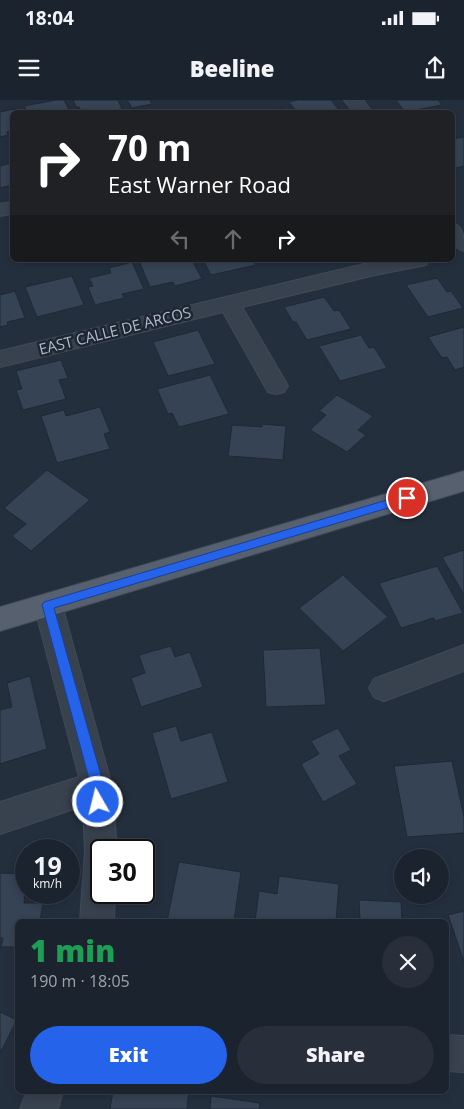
<!DOCTYPE html>
<meta charset="utf-8">
<style>
:root{--surface:#1b232e;--page:#282f3a;--text:#f1f3f6;--muted:#a0a4aa;--line:#39404a;--accent:#2563eb}
body{margin:0;font-family:"Open Sans",sans-serif;background:var(--page);color:var(--text);height:100vh;display:flex;flex-direction:column;font-size:19px;white-space:nowrap}
*{box-sizing:border-box;margin:0}
p{font-size:16px;color:var(--muted)}
.icon{flex:none;width:28px;height:28px;fill:none;stroke:currentColor;stroke-width:2;stroke-linecap:round;stroke-linejoin:round}
.map{position:relative;flex:1;overflow:hidden}
.sheet{position:absolute;left:15px;top:819px;width:434px;height:175px;display:flex;flex-direction:column;background:var(--surface);border-radius:8px;box-shadow:0 2px 8px #0003,0 0 0 1px var(--line)}
.sheet>*{flex:none}
.top-card{position:absolute;left:10px;top:10px;width:445px;height:152px;border-radius:8px;box-shadow:0 2px 8px #0003,0 0 0 1px var(--line);background:#202124;color:#fff;overflow:hidden}
.buttons{position:absolute;left:394px;top:749px;display:grid;gap:10px}
.buttons a{display:grid;place-items:center;width:55px;height:55px;border-radius:50%;background:var(--surface);box-shadow:0 2px 8px #0003,0 0 0 1px var(--line);font-size:25px}
.speed{position:absolute;left:15px;top:739px;display:flex;gap:10px;font-size:25px;font-weight:700;text-align:center}
.speed>*{display:grid;place-content:center;width:65px;height:65px;border-radius:50%;background:var(--surface);box-shadow:0 2px 8px #0003,0 0 0 1px var(--line);line-height:1}
.speed small{font-size:12px;font-weight:400}
.speed .limit{border:2px solid #111;border-radius:8px;background:#fff;color:#111}
.pin{position:absolute;display:grid;place-items:center;width:42px;height:42px;color:#fff;margin:-21px;border:2px solid #fff;border-radius:50%;box-shadow:0 1px 5px #0007}
.me{position:absolute;width:55px;margin:-28px;rotate:352deg;stroke-linejoin:round;filter:drop-shadow(0 0 4px #0008)}
.turn{display:flex;align-items:center;gap:18px;height:105px;padding:0 15px;font-size:22px}
.turn .icon{width:65px;height:65px;stroke-width:2.5}
.turn b{display:block;font-size:35px;line-height:42px}
.lanes{display:flex;align-items:center;height:48px;padding:0 15px;background:#0003;justify-content:center;gap:25px;direction:ltr}
.lanes .off{opacity:.35}
.round{display:grid;place-items:center;flex:none;width:52px;height:52px;border-radius:26px;background:var(--page)}
.summary{display:flex;align-items:center;justify-content:space-between;height:85px;padding:0 15px}
h1{font-size:30px;font-weight:800;line-height:38px;color:#1e9e55}
.action{display:flex;gap:10px;margin-top:auto;padding:10px 15px}
.action a{flex:1;height:58px;border-radius:30px;background:var(--accent);color:#fff;font-size:20px;font-weight:800;line-height:58px;text-align:center}
.action a+a{background:var(--page);color:var(--text)}
.status{display:flex;justify-content:space-between;align-items:center;height:35px;padding:0 25px;background:var(--surface);direction:ltr}
.status svg{height:14px;fill:currentColor}
header{display:flex;justify-content:space-between;align-items:center;height:65px;padding:0 15px;background:var(--surface);font-size:22px;font-weight:800}
.map>svg:first-child{display:block}
.building{fill:#364354;stroke:#1f2835}
.lines{fill:none;stroke-linecap:round;stroke-linejoin:round}
.minor-casing{stroke:#414a57;stroke-width:2}
.major-casing{stroke:#414a57;stroke-width:2}
.minor{fill:#38414e;fill-rule:evenodd}
.major{fill:#56606e;fill-rule:evenodd}
.route{fill:#2563eb;stroke:#184099}
.labels{text-anchor:middle;stroke-width:5;stroke-linejoin:round;paint-order:stroke}
.street-label{font-size:15px;fill:#b4bcc9;stroke:#1d2633}
</style>
<div class="status"><b>18:04</b><svg viewBox="0 0 49 12"><path d="M0 12V9h3v3zM5 12V6h3v6zM10 12V3h3v9zM15 12V0h3v12zM26 1h20v11H26zM47 4h2v5h-2z"/></svg></div>
<header><svg class="icon" aria-label="menu" viewBox="0 0 24 24"><path d="M4 6h16M4 12h16M4 18h16"/></svg>Beeline<svg class="icon" aria-label="share" viewBox="0 0 24 24"><path d="M12 15V3M7 8l5-5 5 5M5 13v7h14v-7"/></svg></header>
<div class="map">
<svg width="464" height="1009" viewBox="0 0 464 1009">
<rect width="100%" height="100%" fill="#242f3e"/>
<g class="building">
<polygon points="56,0 64,0 70,12 27,12 24,6"/>
<polygon points="73,0 118,0 122,9 102,12 101,10 82,12 79,7 76,7"/>
<polygon points="127,0 153,0 150,1 152,4 132,8"/>
<polygon points="298,0 331,0 339,10 328,12 297,12 289,2"/>
<polygon points="396,0 438,0 442,5 405,12"/>
<polygon points="283,8 286,12 261,12"/>
<polygon points="14,9 15,12 12,12 12,31 7,32 8,35 0,37 0,12"/>
<polygon points="464,37 464,66 452,69 452,39"/>
<polygon points="12,63 12,85 0,88 0,66"/>
<polygon points="144,160 192,160 202,179 175,186 173,182 150,187 139,161"/>
<polygon points="203,160 253,160 256,165 211,175"/>
<polygon points="132,162 144,189 122,194 124,198 95,205 88,187 93,186 89,178 111,173 109,168"/>
<polygon points="72,176 84,205 37,217 25,187"/>
<polygon points="437,178 447,192 451,191 463,208 428,217 406,185"/>
<polygon points="15,191 25,218 7,222 8,225 0,227 0,195"/>
<polygon points="324,197 334,211 339,210 351,229 307,240 296,222 293,222 284,207"/>
<polygon points="464,227 464,267 455,270 447,257 442,258 428,237"/>
<polygon points="198,230 215,264 168,276 153,242"/>
<polygon points="361,235 369,248 374,247 387,268 340,281 319,246"/>
<polygon points="61,260 68,278 59,280 66,299 23,310 16,290 22,289 16,271"/>
<polygon points="210,275 229,314 179,327 172,313 168,314 157,289"/>
<polygon points="337,295 373,316 358,330 366,335 347,352 310,330 326,315 319,311"/>
<polygon points="100,307 110,332 104,334 110,349 57,363 41,316 64,310 66,316"/>
<polygon points="262,324 286,326 283,360 228,356 232,325 262,327"/>
<polygon points="47,370 90,400 31,451 12,436 26,424 4,408"/>
<polygon points="464,450 464,495 442,457"/>
<polygon points="437,466 463,513 435,521 434,518 401,528 379,483"/>
<polygon points="343,475 388,517 343,551 299,508"/>
<polygon points="171,546 175,557 190,552 203,587 141,607 131,578 145,573 139,555"/>
<polygon points="320,548 326,605 266,607 263,550"/>
<polygon points="30,576 47,649 0,664 0,610 12,607 7,583"/>
<polygon points="176,626 181,641 212,632 228,682 171,699 152,633"/>
<polygon points="338,628 351,650 339,656 357,684 323,702 301,664 319,654 311,641"/>
<polygon points="452,661 464,717 464,733 407,737 394,666"/>
<polygon points="179,762 241,772 234,821 167,821"/>
<polygon points="0,773 26,774 24,803 43,803 40,821 18,821 18,847 1,847 3,838 0,838"/>
<polygon points="279,776 339,784 336,821 255,821 259,791 277,794"/>
<polygon points="359,800 401,802 402,821 360,821"/>
<polygon points="464,811 464,862 448,815"/>
<polygon points="0,912 17,920 0,953"/>
<polygon points="113,991 189,991 187,1009 110,1009"/>
<polygon points="211,996 260,1003 259,1009 210,1009"/>
</g>
<g class="lines">
<defs>
<g id="minor">
<polygon points="344,0 363,0 372,12 354,12"/>
<polygon points="12,102 12,114 0,116 0,104"/>
<path d="M452,123C464,126 464,138 464,151C449,147 452,136 452,123Z"/>
<polygon points="381,160 429,160 426,165 375,175 242,207 288,286 284,292 276,294 268,292 223,212 0,267 0,251"/>
<polygon points="48,493 58,497 62,505 112,686 117,750 101,750 101,792 115,792 114,821 80,821 85,751 83,706 0,734 0,702 79,677 34,505 38,497"/>
<polygon points="464,545 464,571 384,601 374,597 369,588 374,579"/>
<polygon points="446,935 464,936 464,972 446,971"/>
<polygon points="27,991 63,991 58,1009 20,1009"/>
</g>
<polygon id="major" points="464,371 464,391 0,531 0,507"/>
</defs>
<use href="#minor" class="minor-casing"/>
<use href="#major" class="major-casing"/>
<use href="#minor" class="minor"/>
<use href="#major" class="major"/>
</g>
<polygon class="route" points="407,394 413,398 411,401 54,508 104,686 105,702 103,706 98,708 94,706 91,686 42,505 44,502"/>
<g class="labels">
<g class="street-label">
<text transform="translate(115 231) rotate(-14)" y="5">EAST CALLE DE ARCOS</text>
</g>
</g>
</svg>
<div class="buttons">
<a><svg class="icon" aria-label="sound" viewBox="0 0 24 24"><path d="M4 9h4l5-4v14l-5-4H4zM17 9q2 3 0 6"/></svg></a>
</div>
<div class="speed"><div>19<small>km/h</small></div><div class="limit">30</div></div>
<div class="pin" style="left:407px;top:398px;background:#d93025"><svg class="icon" aria-label="arrive" viewBox="0 0 24 24"><path d="M6 21V4h12l-3 4 3 4H6"/></svg></div>
<svg class="me" style="left:98px;top:702px" viewBox="-20 -20 40 40"><circle r="17" fill="#2563eb" stroke="#fff" stroke-width="3"/><path d="M0-11L8 9 0 5-8 9z" fill="#fff"/></svg>
<div class="top-card">
<div class="turn"><svg class="icon" aria-label="right" viewBox="0 0 24 24"><path d="M7 20v-9h11M14 6l5 5-5 5"/></svg><div><b>70 m</b>East Warner Road</div></div>
<div class="lanes"><svg class="icon off" aria-label="left" viewBox="0 0 24 24"><path d="M17 20v-9H6M10 6l-5 5 5 5"/></svg><svg class="icon off" aria-label="ahead" viewBox="0 0 24 24"><path d="M12 20V5M6 11l6-6 6 6"/></svg><svg class="icon" aria-label="right" viewBox="0 0 24 24"><path d="M7 20v-9h11M14 6l5 5-5 5"/></svg></div>
</div>
<section class="sheet">
<div class="summary"><div><h1>1 min</h1><p>190 m · 18:05</p></div><a class="round"><svg class="icon" aria-label="close" viewBox="0 0 24 24"><path d="M6 6l12 12M18 6L6 18"/></svg></a></div>
<div class="action"><a>Exit</a><a>Share</a></div>
</section>
</div>
